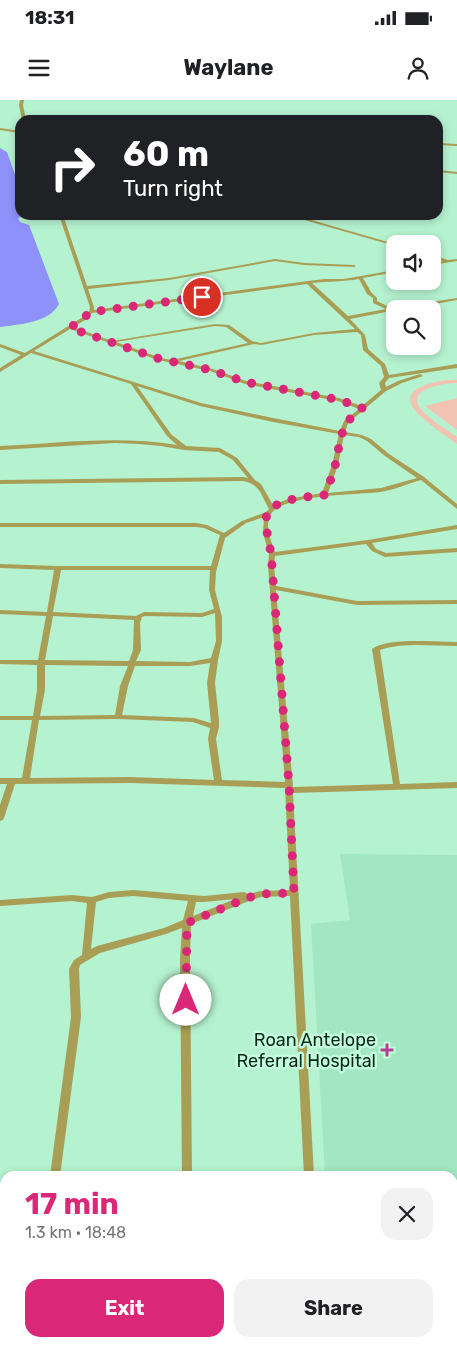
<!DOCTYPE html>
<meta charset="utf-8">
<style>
:root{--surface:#fff;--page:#f2f2f2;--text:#202124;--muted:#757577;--accent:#db2777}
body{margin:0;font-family:Rubik,sans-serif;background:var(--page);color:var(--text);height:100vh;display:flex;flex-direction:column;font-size:19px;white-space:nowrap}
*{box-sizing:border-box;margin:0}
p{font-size:16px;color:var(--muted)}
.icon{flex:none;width:28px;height:28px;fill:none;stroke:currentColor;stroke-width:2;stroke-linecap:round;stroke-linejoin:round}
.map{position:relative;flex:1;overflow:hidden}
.details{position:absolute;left:0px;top:1071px;width:458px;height:176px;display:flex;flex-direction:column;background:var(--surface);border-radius:15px 15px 0 0;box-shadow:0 2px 8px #0003}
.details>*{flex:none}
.banner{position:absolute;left:15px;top:15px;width:428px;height:105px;border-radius:15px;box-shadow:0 2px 8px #0003;background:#202124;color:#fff;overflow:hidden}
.controls{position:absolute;left:386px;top:135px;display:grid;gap:10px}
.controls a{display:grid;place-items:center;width:55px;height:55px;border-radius:10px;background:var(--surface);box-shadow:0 2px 8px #0003;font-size:25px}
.pin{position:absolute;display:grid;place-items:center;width:42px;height:42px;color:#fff;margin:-21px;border:2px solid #fff;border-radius:50%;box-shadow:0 1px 5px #0007}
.me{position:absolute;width:55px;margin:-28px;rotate:0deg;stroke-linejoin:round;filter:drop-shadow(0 0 4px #0008)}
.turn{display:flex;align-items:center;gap:18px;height:105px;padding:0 25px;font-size:22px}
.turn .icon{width:65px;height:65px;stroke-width:2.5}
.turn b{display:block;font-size:35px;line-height:42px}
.round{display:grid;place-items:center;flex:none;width:52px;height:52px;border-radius:15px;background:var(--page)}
.headline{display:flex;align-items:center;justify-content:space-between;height:85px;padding:0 25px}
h1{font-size:30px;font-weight:700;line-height:38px;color:var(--accent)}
.primary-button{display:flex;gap:10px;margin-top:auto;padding:10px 25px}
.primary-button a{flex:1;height:58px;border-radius:15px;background:var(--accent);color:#fff;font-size:20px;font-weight:700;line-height:58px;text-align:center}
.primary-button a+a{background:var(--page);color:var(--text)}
.status{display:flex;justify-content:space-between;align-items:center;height:35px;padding:0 25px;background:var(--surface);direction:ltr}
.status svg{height:14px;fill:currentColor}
header{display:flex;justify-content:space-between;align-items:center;height:65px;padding:0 25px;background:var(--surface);font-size:22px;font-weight:700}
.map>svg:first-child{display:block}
.built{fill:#a2e7c2}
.green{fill:#f2c3b2}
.water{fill:#8e91fa}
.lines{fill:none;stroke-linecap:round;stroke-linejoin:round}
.minor{fill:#a99e55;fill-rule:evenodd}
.tertiary{fill:#a99e55;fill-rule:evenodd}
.route{stroke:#db2777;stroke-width:9;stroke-dasharray:0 16.2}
.poi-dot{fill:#b63f95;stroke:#c2ffdd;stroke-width:2}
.labels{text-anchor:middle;stroke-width:5;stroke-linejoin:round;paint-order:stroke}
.near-poi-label{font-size:18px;fill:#0e261a;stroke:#c2ffdd;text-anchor:end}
</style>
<div class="status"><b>18:31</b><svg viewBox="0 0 49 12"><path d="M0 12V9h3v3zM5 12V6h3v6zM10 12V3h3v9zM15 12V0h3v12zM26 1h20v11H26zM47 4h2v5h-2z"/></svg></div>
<header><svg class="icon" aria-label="menu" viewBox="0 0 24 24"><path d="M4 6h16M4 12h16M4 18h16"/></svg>Waylane<svg class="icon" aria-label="person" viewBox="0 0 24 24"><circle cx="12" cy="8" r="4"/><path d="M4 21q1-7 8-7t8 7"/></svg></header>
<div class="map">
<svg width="457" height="1247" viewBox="0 0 457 1247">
<rect width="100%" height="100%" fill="#b5f2d0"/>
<polygon class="built" points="340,754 457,755 457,1247 342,1247 339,1243 452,1242 452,1076 325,1076 311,824 350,820"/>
<g class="green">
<path d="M446,280H457V283C446,283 406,288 420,308C429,320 445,328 457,337V344C428,322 374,292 446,280Z"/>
<polygon points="457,298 457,330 425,306"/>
</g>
<path class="water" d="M0,48L7,52L20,89V115H25L18,118L20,122L29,125L59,204C49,223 20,224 0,227Z"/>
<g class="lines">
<g class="minor">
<polygon points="20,0 24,0 23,5 26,20 22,20 19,5"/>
<polygon points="61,19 121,19 123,20 59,20"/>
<polygon points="0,28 20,31 20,33 0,30"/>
<polygon points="438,43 457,44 457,46 438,45"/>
<polygon points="438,70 457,72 457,74 438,72"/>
<path d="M59,115H63L87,186L169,178L275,159L304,163L354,165L356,166L354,167L304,165L275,161L169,180L88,189L94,207V210L308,181L325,179H344L395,170V172L363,178L371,192L377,198V201L391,208L457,198V200L408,209H395V210L391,211L350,219L365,235L368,249L385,264L389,275L457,264V268L389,278L385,283L386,287L398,281L420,274L423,276L402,283L386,291L348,323L345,332L362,335L371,339L389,354L424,377L457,404V409L421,380C407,384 394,390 380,392C357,395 284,394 271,414C264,425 271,441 275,452L368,440L457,425V429L372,443L376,449L386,453L457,448V452L385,457L372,451L366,444L275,456L274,466L276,486L357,501L457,500V504L357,505L276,490L293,687L393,684L372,549C388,537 436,542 457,542V546C434,546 401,542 380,550L400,684L457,682V688L293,693L314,1076H304L290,796L261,797L249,801L191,824L190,859L192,1076H182L180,859L182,828L166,834L100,853L80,865L79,869L81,917L60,1076H50L71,917L69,869L74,860L82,855L87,803L72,801L0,806V800L72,795L92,797L109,792L133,790L204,796L244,792L248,794L261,791L290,790L285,688L130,683L15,684L4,718L3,720L0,721V705L7,684H0V678H22L32,620H0V616H33L37,590V565L0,564V560H38L46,516L0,514V510L47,512L54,470L0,468V464L58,466H211L220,435L204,428L196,427H0V423H196L207,425L224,433L242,421L266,412L269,409C261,395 260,384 243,381L0,384V380L243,377L248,378L233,360L219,352L184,350L161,346L139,344L115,343L0,350V346C59,343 119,335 177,345L167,336L131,284L31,253L0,272V268L21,255L0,247V244L25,253L83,217L89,212L90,207ZM359,179L367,194L373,198V203L386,209L348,216L312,183C328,181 343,182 359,179ZM307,184L355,229L314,233L261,243L252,241L229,225L215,224L112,241L73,227L87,219L92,213ZM215,226L226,227L248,243L172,260L161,258L116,242ZM70,229L158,260L210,271L245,284L338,301L359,309L344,321L340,331L273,318L201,303L34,251ZM357,232L361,235L363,250L381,266L384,277L379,283L381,290L362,306L339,298L246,281L213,269L179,261L254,244L261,245L314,235ZM137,286L200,306L273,322L339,334L332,365L322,393L288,399L273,405L261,384L255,380L237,358L220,348L186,346L171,334ZM344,335L359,337L367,341L385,356L417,378L381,388L328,393L338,365ZM264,417L263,433L269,454L268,466L285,682L222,680L216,639L219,627V620L215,583L218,560L222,541V517L215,490L216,472L225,438L246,423ZM61,470H210L209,490L214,509L202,513L144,512L136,516L53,512ZM215,513L216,541L211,558L190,562L136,561L141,550L140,523L142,517L145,516L202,517ZM53,516L134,520L133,550L129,561L45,560ZM210,563L207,583L211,623L194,618L122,615L128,586L135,566H190ZM45,565L128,566L120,586L115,615L40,616L45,590ZM118,619L193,622L210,628L208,639L214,680L130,677L30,678L39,620ZM133,796L188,801L183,820L164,828L97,846L91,849L96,802L109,798ZM235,799L193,816L196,802H204Z"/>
<polygon points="287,115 294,115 395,144 395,146"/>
<polygon points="432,155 448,160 457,159 457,161 432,165 432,163 443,161 432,158"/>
<polygon points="0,1115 5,1116 5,1126 0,1125"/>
<rect x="317" y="1242" width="12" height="5"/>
</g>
<g class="tertiary">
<polygon points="0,1214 5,1215 5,1231 0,1230"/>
<polygon points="104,1242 142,1242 144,1247 106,1247"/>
</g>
</g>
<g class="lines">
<path class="route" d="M186,900L187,823L247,798L261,794L294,793L289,685L272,466C272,451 268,444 267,431C266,426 265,420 267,415C274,398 308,397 324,395C328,386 333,376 335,366C341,341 339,324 362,308L340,300L245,282L211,270L160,259L70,228L91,212L202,197"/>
</g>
<path class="poi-dot" d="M384.5 942.5h5v5h5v5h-5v5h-5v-5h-5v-5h5z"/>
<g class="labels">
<g class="near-poi-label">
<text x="376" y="946">Roan Antelope<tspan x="376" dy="21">Referral Hospital</tspan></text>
</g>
</g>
</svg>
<div class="controls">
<a><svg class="icon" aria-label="sound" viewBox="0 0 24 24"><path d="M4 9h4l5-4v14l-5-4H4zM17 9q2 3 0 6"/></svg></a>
<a><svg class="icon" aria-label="search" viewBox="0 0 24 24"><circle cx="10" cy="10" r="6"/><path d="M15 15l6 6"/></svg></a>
</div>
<div class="pin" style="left:202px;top:197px;background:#d93025"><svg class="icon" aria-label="arrive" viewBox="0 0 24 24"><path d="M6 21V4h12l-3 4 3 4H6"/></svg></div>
<svg class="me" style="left:186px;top:900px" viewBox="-20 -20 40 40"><circle r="19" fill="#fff"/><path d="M0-13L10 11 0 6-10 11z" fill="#db2777"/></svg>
<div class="banner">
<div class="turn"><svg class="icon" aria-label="right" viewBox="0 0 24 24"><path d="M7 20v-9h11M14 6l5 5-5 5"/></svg><div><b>60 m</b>Turn right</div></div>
</div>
<section class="details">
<div class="headline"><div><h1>17 min</h1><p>1.3 km · 18:48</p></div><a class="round"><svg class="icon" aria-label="close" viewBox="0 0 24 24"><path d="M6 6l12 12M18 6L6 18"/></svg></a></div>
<div class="primary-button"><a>Exit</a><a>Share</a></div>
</section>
</div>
